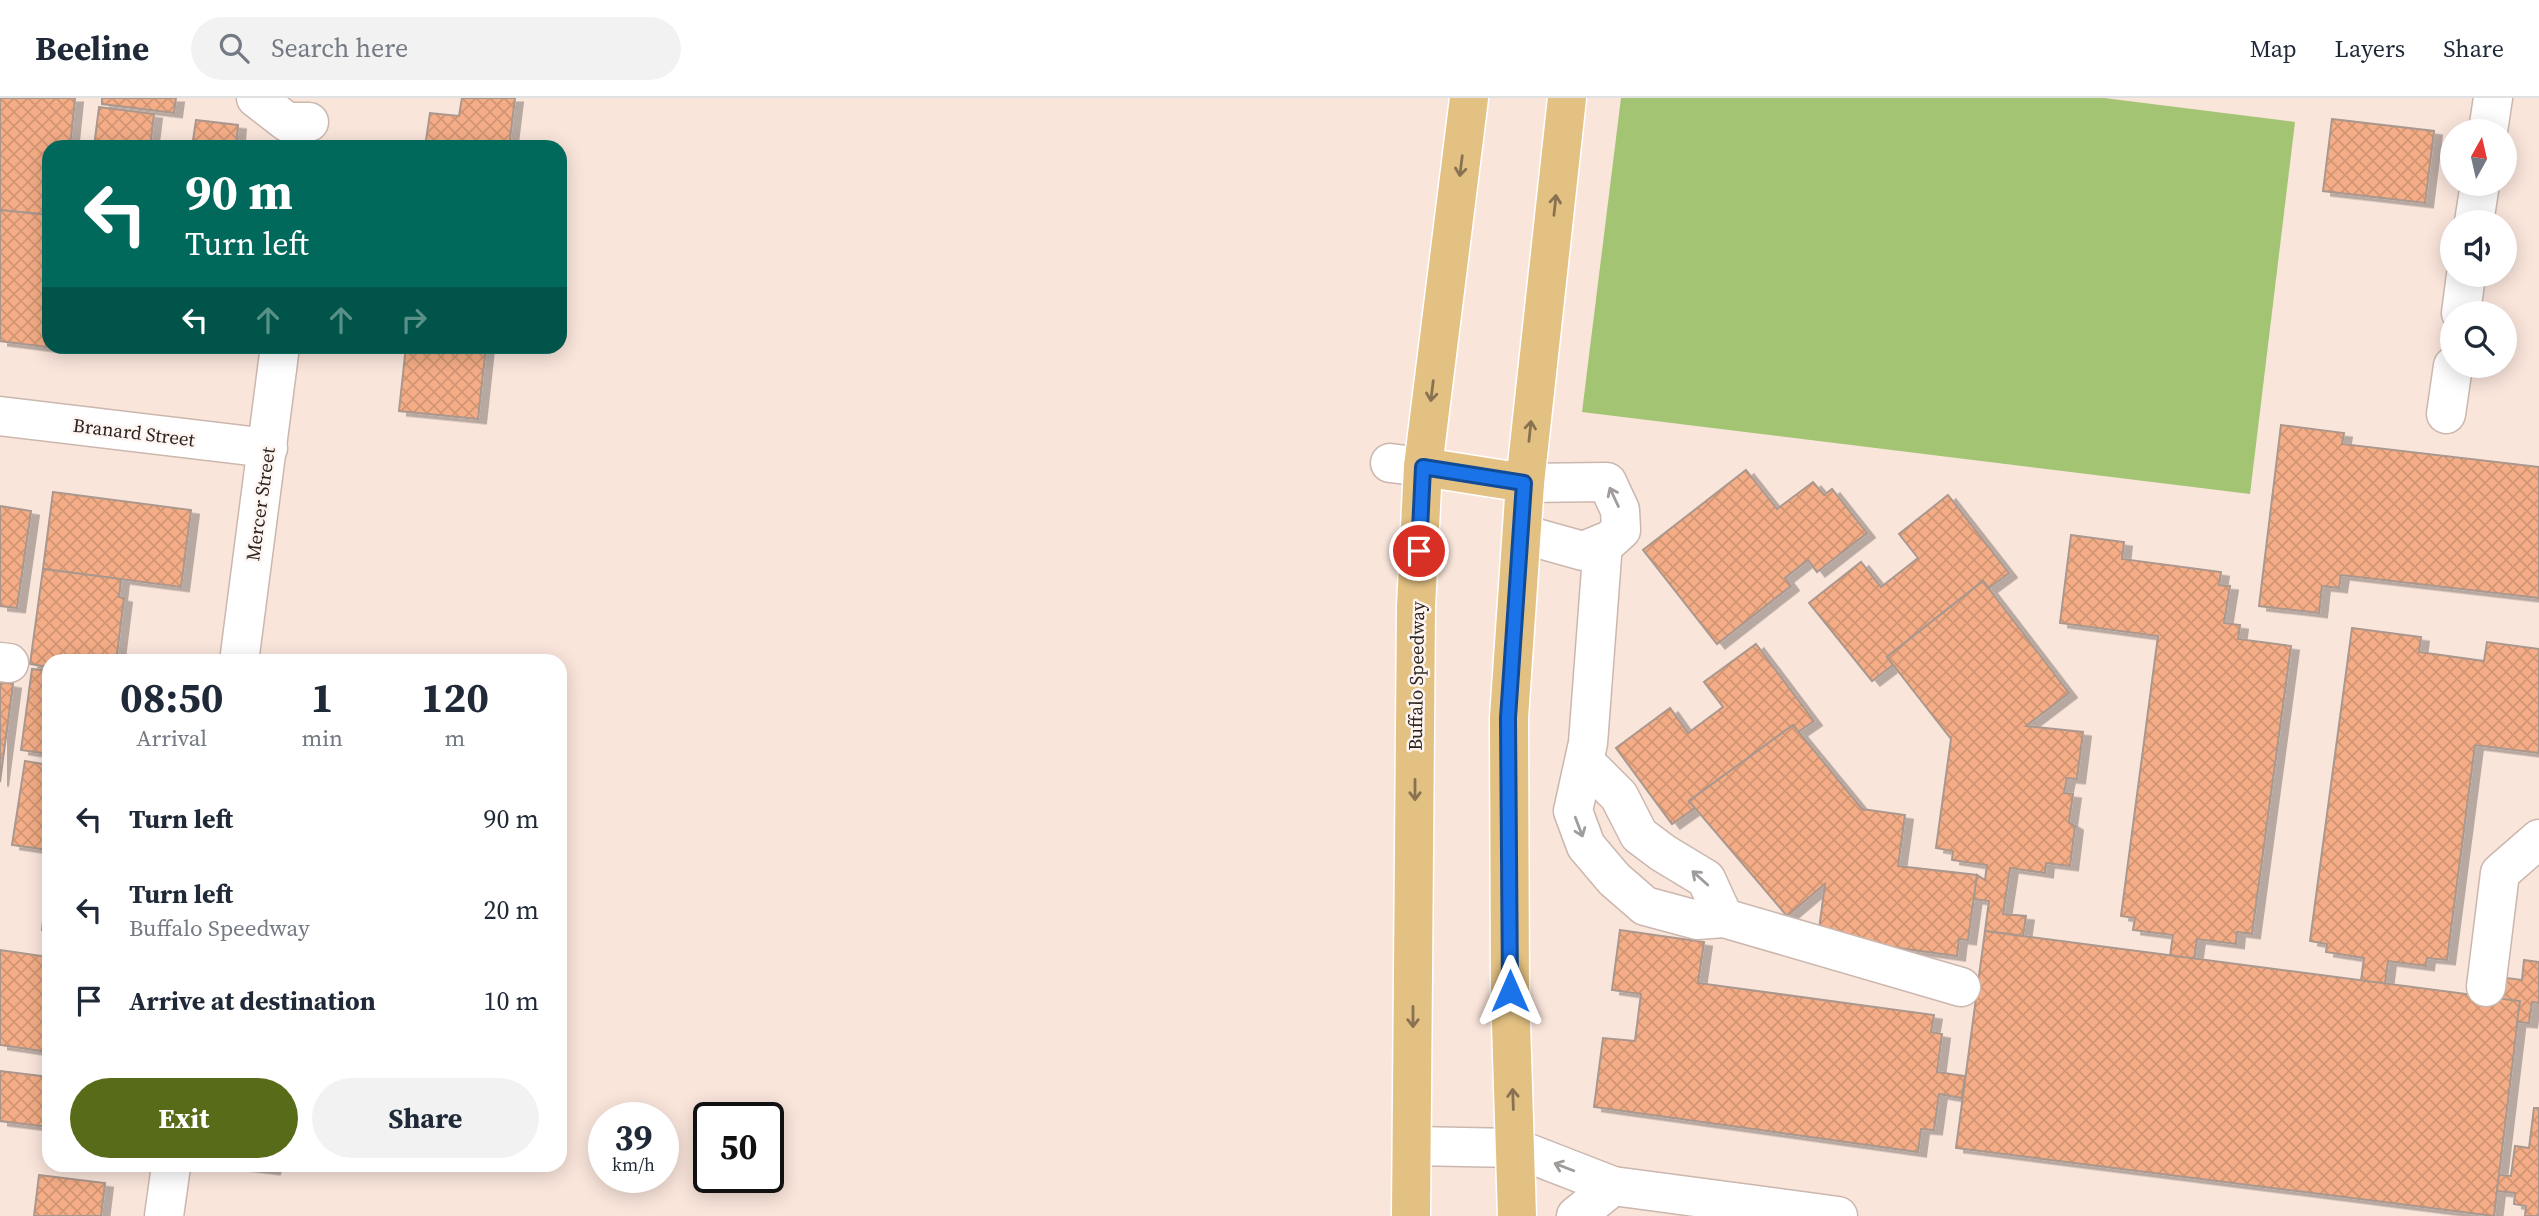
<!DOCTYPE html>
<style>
:root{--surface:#fff;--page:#f2f2f3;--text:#1f2937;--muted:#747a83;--line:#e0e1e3;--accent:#586b19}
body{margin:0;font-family:"Source Serif 4",serif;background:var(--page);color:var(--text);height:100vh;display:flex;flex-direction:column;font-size:26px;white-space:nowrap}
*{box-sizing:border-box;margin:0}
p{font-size:23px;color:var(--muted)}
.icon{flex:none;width:38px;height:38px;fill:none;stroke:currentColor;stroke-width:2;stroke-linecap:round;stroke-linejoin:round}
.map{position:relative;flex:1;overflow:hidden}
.details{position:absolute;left:42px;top:556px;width:525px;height:518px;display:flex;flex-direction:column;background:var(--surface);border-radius:21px;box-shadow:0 4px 18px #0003}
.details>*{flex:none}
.guide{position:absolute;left:42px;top:42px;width:525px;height:214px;border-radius:21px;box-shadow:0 4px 18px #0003;background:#00695c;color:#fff;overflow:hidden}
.needle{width:46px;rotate:8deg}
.buttons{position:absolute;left:2440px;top:21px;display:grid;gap:14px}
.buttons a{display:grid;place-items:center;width:77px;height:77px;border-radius:50%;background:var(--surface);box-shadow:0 4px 18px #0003;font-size:35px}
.speed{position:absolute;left:588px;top:1004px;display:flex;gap:14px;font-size:35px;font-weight:700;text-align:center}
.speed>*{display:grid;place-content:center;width:91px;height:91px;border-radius:50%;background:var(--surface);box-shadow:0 4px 18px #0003;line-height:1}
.speed small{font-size:18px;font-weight:400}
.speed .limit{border:4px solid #111;border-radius:10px;background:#fff;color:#111}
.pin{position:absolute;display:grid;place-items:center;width:60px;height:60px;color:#fff;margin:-30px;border:4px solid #fff;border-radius:50%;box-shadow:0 2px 7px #0007}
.me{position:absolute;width:77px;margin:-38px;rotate:0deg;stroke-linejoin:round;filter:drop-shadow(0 0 5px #0008)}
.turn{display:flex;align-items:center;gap:24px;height:147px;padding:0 28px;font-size:32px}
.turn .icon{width:91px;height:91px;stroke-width:2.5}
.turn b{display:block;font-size:49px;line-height:60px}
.lanes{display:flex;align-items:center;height:66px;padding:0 28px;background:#0003;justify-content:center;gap:35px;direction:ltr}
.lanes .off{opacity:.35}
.eta{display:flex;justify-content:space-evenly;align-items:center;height:119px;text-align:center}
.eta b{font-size:42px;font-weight:700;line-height:49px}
.button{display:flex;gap:14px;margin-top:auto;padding:14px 28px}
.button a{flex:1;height:80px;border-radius:42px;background:var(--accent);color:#fff;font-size:28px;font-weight:700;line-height:80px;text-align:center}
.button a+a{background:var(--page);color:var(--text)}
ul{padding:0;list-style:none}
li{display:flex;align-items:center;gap:21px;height:91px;padding:0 28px}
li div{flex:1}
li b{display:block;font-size:26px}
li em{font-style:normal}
header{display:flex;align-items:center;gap:42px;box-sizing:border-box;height:98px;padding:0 35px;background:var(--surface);border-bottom:2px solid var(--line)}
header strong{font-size:33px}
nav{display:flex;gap:38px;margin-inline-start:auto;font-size:24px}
.search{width:490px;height:63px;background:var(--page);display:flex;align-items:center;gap:18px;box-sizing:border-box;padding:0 24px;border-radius:38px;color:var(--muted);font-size:26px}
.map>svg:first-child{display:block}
.pitch{fill:#a2c473}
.building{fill:url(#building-cross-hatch);stroke:#aa978d;stroke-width:2;filter:url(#shadow)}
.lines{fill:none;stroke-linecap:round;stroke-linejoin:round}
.minor-casing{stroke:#cbb7ae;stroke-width:41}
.major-casing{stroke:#fff;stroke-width:41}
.minor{stroke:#fff;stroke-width:38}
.major{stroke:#e3c183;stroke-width:38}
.oneway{stroke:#887252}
.oneway2{stroke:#a09c9b}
.route-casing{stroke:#114b97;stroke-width:18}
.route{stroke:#1a73e8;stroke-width:12}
.labels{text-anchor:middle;stroke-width:5;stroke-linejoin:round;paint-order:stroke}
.street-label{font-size:19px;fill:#2c2421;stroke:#fef5f1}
</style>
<header>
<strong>Beeline</strong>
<div class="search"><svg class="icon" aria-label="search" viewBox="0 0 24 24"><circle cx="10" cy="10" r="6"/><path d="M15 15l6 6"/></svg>Search here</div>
<nav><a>Map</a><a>Layers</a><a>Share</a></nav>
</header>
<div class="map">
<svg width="2539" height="1118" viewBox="0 0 2539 1118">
<defs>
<pattern id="building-cross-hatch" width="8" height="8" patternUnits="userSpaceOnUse" patternTransform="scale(1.75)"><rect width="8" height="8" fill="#f4ad86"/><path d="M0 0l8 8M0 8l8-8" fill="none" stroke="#d19573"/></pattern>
<filter id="shadow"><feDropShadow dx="8" dy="4.5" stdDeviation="0" flood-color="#0004"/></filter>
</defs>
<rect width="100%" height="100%" fill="#fae5db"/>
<polygon class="pitch" points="1621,0 2104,0 2295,24 2250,396 1582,314"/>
<g class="building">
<polygon points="0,0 75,0 70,49 49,49 49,117 0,112"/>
<polygon points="102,0 176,0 174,15 102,6"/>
<polygon points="462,0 515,0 509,49 425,49 430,15 459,18"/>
<polygon points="99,9 154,16 150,49 94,49"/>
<polygon points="2332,21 2434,33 2425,105 2323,93"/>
<polygon points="196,22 238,27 236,49 192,49"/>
<polygon points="0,112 49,117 49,223 46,249 0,243"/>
<polygon points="406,248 486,248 478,321 399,313"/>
<polygon points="2281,327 2344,335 2342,346 2539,369 2539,500 2341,477 2339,490 2322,488 2319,515 2259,508"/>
<polygon points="1746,372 1777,411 1813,384 1824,397 1832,391 1867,435 1817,474 1808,462 1785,480 1791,488 1717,546 1643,452"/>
<polygon points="53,394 191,412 181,489 43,471"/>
<polygon points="1948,397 2009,475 1989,490 1983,483 1887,559 1893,567 1872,583 1809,505 1861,464 1881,489 1918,460 1899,436"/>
<polygon points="0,408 31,413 17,510 0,508"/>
<polygon points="2071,437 2124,444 2122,461 2221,474 2219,487 2230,488 2224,525 2240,527 2238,541 2291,548 2252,836 2237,834 2236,846 2197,841 2194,862 2170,858 2173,837 2133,832 2135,820 2121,818 2158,538 2060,525"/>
<polygon points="43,471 121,481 119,499 124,500 116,564 49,564 49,569 30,566"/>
<polygon points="1983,483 2069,595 2026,628 2083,634 2077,681 2067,680 2064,695 2073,696 2069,724 2075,728 2070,768 2046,765 2045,775 2010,770 2003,816 2026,818 2023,838 1985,833 1989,803 1973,801 1977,777 1985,782 1987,767 1952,762 1953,753 1936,750 1951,641 1887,559"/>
<polygon points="2352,530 2421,539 2419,554 2484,563 2487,544 2539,551 2539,655 2475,647 2447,862 2427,860 2426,868 2388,863 2385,886 2361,883 2364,860 2326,854 2327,846 2310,843"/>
<polygon points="1756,546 1814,623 1798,634 1793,627 1689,703 1695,710 1672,726 1616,650 1670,610 1688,635 1723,609 1704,584"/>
<polygon points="32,571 49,573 49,656 21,652"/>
<polygon points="0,584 13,586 0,684"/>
<polygon points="1793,627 1862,711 1905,717 1898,768 1977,777 1968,842 1959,841 1957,858 1818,839 1825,786 1787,818 1689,703"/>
<polygon points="25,663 49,667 49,752 12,747"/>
<polygon points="44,814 49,814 49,833 42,832"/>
<polygon points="1620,832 1704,844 1698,885 1934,917 1931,934 1942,936 1937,974 1965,978 1962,1000 1939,996 1934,1032 1921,1031 1918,1054 1594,1009 1603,940 1635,943 1641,896 1612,892"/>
<polygon points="1985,833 2520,903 2494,1118 1956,1050"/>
<polygon points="0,852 49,859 49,954 0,947"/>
<polygon points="2524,862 2539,864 2539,905 2532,904 2529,925 2517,924 2520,903 2496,900 2499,879 2522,882"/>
<polygon points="0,973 49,979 49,1029 0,1023"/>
<polygon points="2534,1010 2539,1010 2539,1118 2525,1118 2526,1108 2514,1106 2515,1095 2497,1093 2499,1077 2511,1078 2515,1048 2529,1050"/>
<polygon points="240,1068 273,1068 272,1072"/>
<polygon points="39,1077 105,1085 101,1118 34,1118"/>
</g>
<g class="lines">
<defs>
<g id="minor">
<polyline points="256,0 287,24 309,24"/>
<polyline points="2488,33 2493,0"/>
<polyline points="2474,124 2480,86"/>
<polyline points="2461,215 2466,177"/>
<polyline points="2446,316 2453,268"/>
<polyline points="0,318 268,350"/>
<polyline points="1390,365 1423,369"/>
<polyline points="1522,436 1583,453 1610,442 1621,432 1620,412 1607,384 1525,385"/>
<polyline points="0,564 9,565"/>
<polyline points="239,564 280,248"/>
<polyline points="1584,663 1619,698 1639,737 1663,755 1706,781 1724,820 1697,822 1645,808 1614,781 1586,748 1573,713 1588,645 1603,445"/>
<polyline points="1724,820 1961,889"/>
<polyline points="2486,889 2500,775 2539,741"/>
<polyline points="1412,1048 1515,1050 1613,1088 1838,1118"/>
<polyline points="164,1118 171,1068"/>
<polyline points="1576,1118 1613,1088"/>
</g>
<g id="major">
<polyline points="1423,369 1525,385"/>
<polyline points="1411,1118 1416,509 1423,369 1469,0"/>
<polyline points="1517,1118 1510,893 1509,620 1525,385 1567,0"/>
</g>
</defs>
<use href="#minor" class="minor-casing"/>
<use href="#major" class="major-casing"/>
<use href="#minor" class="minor"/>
<use href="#major" class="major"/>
</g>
<defs><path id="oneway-shaft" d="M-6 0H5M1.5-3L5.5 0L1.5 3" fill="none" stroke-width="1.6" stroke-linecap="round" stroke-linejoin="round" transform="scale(1.75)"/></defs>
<g class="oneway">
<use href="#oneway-shaft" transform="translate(1461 68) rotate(97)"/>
<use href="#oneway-shaft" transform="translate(1555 107) rotate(-84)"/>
<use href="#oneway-shaft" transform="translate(1432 293) rotate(97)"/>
<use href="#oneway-shaft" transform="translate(1530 333) rotate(-84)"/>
<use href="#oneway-shaft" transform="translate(1415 692) rotate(90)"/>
<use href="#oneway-shaft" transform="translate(1413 919) rotate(90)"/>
<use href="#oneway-shaft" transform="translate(1513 1001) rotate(-92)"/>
</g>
<g class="oneway2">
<use href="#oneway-shaft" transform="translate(1614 399) rotate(-115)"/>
<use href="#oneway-shaft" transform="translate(1579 729) rotate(69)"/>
<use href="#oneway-shaft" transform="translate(1700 780) rotate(-138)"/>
<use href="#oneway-shaft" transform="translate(1564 1069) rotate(-159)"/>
</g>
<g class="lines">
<defs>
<polyline id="route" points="1419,453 1423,369 1524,385 1508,620 1510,893"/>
</defs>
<use href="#route" class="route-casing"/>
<use href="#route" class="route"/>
</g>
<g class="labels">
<g class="street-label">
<text transform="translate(134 334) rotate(7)" y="7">Branard Street</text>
<text transform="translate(260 406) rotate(-82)" y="7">Mercer Street</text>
<text transform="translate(1416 578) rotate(-89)" y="7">Buffalo Speedway</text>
</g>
</g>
</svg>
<div class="buttons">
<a><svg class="needle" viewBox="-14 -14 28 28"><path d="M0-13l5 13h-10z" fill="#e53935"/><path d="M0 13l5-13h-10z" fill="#747a83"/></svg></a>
<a><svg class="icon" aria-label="sound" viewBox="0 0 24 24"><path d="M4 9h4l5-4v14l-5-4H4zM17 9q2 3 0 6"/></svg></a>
<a><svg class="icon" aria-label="search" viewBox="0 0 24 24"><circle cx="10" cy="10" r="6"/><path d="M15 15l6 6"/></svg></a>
</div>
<div class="speed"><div>39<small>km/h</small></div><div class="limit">50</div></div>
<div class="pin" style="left:1419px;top:453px;background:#d93025"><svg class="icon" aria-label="arrive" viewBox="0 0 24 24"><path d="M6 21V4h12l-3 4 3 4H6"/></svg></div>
<svg class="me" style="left:1510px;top:893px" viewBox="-20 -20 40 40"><path d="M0-17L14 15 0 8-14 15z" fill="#1a73e8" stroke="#fff" stroke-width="4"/></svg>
<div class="guide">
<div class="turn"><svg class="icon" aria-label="left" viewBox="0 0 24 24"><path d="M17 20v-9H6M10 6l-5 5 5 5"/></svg><div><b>90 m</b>Turn left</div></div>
<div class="lanes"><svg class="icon" aria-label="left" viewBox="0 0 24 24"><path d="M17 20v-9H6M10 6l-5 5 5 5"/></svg><svg class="icon off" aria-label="ahead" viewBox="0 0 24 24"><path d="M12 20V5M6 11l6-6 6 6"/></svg><svg class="icon off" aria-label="ahead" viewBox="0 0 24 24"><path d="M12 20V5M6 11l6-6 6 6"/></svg><svg class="icon off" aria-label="right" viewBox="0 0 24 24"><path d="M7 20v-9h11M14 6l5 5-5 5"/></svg></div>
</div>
<section class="details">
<div class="eta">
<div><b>08:50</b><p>Arrival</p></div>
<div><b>1</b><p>min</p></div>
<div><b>120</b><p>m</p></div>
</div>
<ul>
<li><svg class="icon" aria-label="left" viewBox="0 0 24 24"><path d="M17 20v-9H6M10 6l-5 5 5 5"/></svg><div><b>Turn left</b></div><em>90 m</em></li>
<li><svg class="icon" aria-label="left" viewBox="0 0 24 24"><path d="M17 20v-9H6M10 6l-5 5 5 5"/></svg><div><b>Turn left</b><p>Buffalo Speedway</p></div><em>20 m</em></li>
<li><svg class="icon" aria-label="arrive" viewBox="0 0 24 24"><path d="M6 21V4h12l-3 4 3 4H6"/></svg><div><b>Arrive at destination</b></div><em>10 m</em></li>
</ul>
<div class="button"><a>Exit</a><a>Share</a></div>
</section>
</div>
